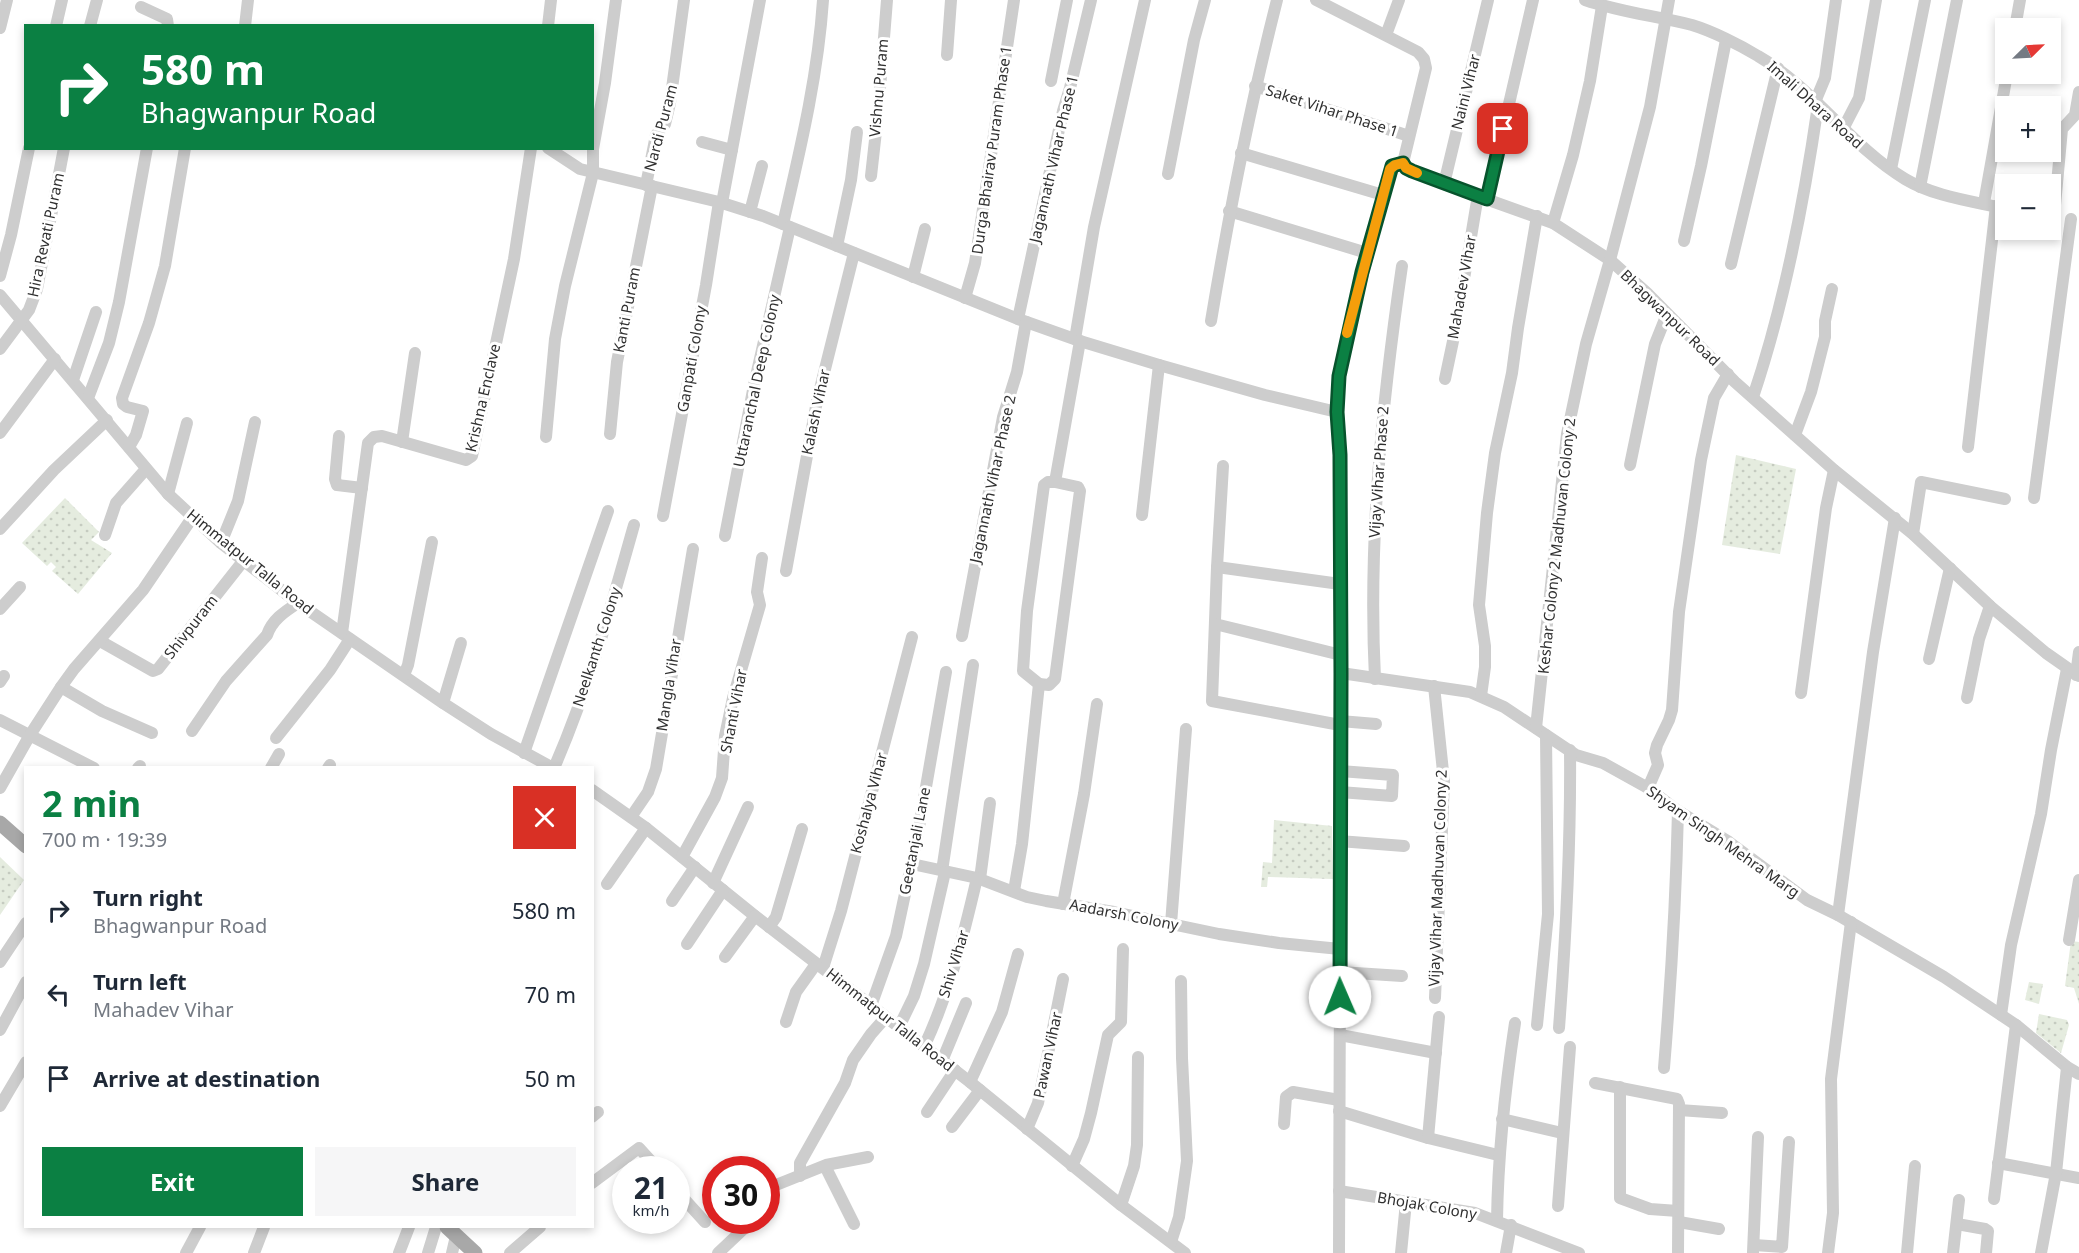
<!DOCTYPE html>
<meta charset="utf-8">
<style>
:root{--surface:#fff;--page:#f6f6f7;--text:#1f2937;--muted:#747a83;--accent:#0b8043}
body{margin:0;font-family:"Noto Sans",sans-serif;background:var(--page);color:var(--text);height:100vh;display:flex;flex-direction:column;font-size:22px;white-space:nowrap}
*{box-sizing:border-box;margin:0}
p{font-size:20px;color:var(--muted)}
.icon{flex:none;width:33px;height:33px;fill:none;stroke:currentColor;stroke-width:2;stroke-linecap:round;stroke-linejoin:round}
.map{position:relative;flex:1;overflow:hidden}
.panel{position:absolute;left:24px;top:766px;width:570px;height:462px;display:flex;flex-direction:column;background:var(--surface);border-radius:0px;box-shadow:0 3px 9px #0003}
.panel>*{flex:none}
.top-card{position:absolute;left:24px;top:24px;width:570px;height:126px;border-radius:0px;box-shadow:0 3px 9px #0003;background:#0b8043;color:#fff;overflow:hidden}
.needle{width:39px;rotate:66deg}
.controls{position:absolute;left:1995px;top:18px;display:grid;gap:12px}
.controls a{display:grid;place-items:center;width:66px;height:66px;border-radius:0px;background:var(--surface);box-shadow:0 3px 9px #0003;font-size:30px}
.speed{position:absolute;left:612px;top:1156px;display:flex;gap:12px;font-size:30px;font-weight:700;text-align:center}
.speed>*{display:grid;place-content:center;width:78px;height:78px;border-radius:50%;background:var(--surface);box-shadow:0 3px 9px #0003;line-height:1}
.speed small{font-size:15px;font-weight:400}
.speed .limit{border:9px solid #d22;background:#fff;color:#111}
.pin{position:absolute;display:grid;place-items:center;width:51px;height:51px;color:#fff;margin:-26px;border-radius:12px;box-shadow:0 3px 9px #0006}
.me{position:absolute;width:66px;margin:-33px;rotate:359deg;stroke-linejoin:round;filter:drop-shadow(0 0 4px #0008)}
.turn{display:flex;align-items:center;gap:21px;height:126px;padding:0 18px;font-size:27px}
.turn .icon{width:78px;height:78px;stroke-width:2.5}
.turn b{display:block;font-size:42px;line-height:51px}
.round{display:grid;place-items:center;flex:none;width:63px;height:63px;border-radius:0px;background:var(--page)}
.headline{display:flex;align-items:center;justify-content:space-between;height:102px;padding:0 18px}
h1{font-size:36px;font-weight:700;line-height:45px;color:var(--accent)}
.button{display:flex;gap:12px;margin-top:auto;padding:12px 18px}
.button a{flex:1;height:69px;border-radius:0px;background:var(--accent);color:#fff;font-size:24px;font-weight:700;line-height:69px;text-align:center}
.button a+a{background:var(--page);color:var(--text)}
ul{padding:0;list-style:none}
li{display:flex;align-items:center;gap:18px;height:84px;padding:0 18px}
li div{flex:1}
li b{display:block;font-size:22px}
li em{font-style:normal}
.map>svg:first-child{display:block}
.grass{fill:url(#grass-dots)}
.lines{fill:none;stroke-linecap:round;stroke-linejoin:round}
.minor{stroke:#cdcdcd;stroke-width:12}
.major{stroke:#a8a8a8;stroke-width:15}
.route-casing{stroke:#07532c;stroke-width:15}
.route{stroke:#0b8043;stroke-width:10}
.slow{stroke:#f59e0b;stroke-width:10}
.labels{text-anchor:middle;stroke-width:6;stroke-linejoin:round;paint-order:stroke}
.street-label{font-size:15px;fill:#303030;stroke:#fff}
</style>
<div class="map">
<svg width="2079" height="1253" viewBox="0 0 2079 1253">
<defs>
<pattern id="grass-dots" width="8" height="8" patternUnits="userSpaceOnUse" patternTransform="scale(1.5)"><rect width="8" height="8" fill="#e5ecdf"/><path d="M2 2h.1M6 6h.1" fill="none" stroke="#c5cbc0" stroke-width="1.8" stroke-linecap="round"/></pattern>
</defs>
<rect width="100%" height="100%" fill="#fff"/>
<g class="grass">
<polygon points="1736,455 1796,469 1780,554 1722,545"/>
<polygon points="65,498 99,532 91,540 112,553 78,594 52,571 56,567 51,562 47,566 22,543"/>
<polygon points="1274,820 1332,826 1333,879 1268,877 1267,887 1261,887 1263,862 1272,863"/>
<polygon points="0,857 24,880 0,915"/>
<polygon points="2071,941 2079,942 2079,1004 2074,988 2065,986"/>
<polygon points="2029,982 2043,984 2039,1004 2025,1000"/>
<polygon points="2039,1014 2067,1020 2069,1025 2061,1053 2036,1033"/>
</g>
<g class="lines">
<g class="minor">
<polyline points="1316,0 1418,52 1424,59 1426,68 1403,163 1406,168 1444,184 1553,223 1610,260 1647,293 1735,382 1834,470 1913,534 1990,606 2046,653 2079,676"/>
<path d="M1585,0C1620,12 1656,16 1692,25C1712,31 1740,45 1758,56C1814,88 1850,146 1905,179C1935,197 1972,201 2006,209"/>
<polyline points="141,7 167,19 168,26"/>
<polyline points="56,26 62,0"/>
<polyline points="90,26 97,0"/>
<polyline points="245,26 248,0"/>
<polyline points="548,26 551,0"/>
<polyline points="0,28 7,0"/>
<polyline points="2015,28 2020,0"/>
<polyline points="1386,35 1399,0"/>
<polyline points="947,55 951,0"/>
<polyline points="1051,81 1067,0"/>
<polyline points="1255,86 1409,136"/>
<polyline points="1815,102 1825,78 1836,0"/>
<polyline points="1843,129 1859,98 1876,0"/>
<polyline points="702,142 732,150"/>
<polyline points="548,148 580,169 719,202 763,216 1018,319 1080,341 1159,365 1265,395 1337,412"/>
<polyline points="1241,153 1383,195"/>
<polyline points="1891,169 1925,0"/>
<polyline points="1168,174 1194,40 1205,0"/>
<polyline points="871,176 878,113 887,0"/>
<polyline points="1444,184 1488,0"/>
<polyline points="646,185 656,135 665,124 670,103 684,0"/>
<polyline points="1920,187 1957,0"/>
<polyline points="1487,199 1533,0"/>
<polyline points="722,203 760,0"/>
<polyline points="1984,203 2007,74"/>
<polyline points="1229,211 1367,253"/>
<polyline points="750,212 762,166"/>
<polyline points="2054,216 2062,129 2075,115 2079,92"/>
<polyline points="1553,223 1573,155 1590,81 1602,6"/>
<path d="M783,224C800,150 818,76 823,0"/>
<polyline points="1684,241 1701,166 1726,40"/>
<polyline points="837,246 851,180 857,132"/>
<polyline points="1731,264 1778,68"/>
<polyline points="0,276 11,235 29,148"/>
<polyline points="913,277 925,229"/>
<polyline points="0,295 168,494 221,543 298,603 443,703 491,734 553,768"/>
<polyline points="965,298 975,263 1014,0"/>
<polyline points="1018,319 1063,111 1070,88 1091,0"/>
<path d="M1211,321C1229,213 1250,106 1277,0"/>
<polyline points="1075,339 1094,227 1145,0"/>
<polyline points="0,349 29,310 37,289 64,148"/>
<polyline points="1445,379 1456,327 1478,195"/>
<polyline points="73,380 96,312"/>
<path d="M1753,397C1784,305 1804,202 1818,105"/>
<polyline points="88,398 109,343 119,302 147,148"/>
<polyline points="0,433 55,359"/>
<polyline points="610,434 617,362 652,186"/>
<polyline points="1795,435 1811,392 1825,337 1825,321 1832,289"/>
<polyline points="339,436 335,479 337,485 362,488"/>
<polyline points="546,437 555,339 565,286 593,173 593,149 605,83 616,0"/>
<polyline points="402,442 415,353"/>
<polyline points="129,447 136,435 143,411 127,407 123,404 122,398 149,323 165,266 185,148"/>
<polyline points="1968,447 1996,206"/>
<polyline points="1630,465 1655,344 1667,314"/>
<polyline points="1223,466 1217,567 1212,701 1340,725"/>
<polyline points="168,494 187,423"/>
<polyline points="2034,498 2071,219"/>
<polyline points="1142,515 1159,365"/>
<polyline points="663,516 706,285 719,202"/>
<polyline points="0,529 54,470 107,420"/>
<polyline points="1913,534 1921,482 2005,499"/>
<polyline points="105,535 116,503 146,469"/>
<polyline points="725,536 754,385 790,227"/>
<polyline points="221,543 238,501 255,422"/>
<polyline points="1217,567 1340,584"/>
<polyline points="786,571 817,401 854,253"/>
<polyline points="0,609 20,587"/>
<polyline points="1215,624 1341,655"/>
<polyline points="342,633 368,443 374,437 382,436 466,460 472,456 514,259 531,148"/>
<polyline points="962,636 1003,417 1017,372 1026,322"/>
<polyline points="100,641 153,671 158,669 244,560"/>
<polyline points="1929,659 1950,568"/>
<polyline points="1341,673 1470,692 1504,707 1576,755 1603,763 1648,788 1678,811 1729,842 1807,900 1838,915 1944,977 2016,1025 2067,1067 2079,1074"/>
<polyline points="404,675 408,665 432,542"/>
<polyline points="2076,675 2079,652"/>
<path d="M1375,679C1368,540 1382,403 1402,266"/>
<polyline points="0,682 4,676"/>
<polyline points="1039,684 1049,685 1055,679 1080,491 1078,487 1055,482"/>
<polyline points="1434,686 1444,781 1435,998"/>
<polyline points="61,687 102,711 152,733"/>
<polyline points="1801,693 1826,508 1834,470"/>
<polyline points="1481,696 1485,667 1485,646 1479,605 1487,513 1495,453 1512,373 1518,328 1537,216"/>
<polyline points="1967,698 1979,639 1990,606"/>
<polyline points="443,703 461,643"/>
<polyline points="0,720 94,768"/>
<polyline points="1340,721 1376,724"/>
<polyline points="1536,728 1567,434 1586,344 1610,260 1650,107 1669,0"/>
<path d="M192,731L226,681L267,635C272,620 284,612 298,603"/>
<polyline points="276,738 330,670 350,639"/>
<polyline points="524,753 608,511"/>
<polyline points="138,768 140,766"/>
<polyline points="271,768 279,754"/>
<polyline points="328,768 330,765"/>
<path d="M554,768C588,690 611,607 634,525"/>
<polyline points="0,788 30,735 61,687 74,669 143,590 192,518"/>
<polyline points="1648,788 1658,765 1655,753 1657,745 1669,720 1672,710 1679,612 1701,460 1714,398 1728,374"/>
<polyline points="592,790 646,828 755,916 970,1082 1121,1205 1185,1253"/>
<polyline points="1340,792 1392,796 1393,775 1340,771"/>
<polyline points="631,817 648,792 656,769 693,549"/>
<polyline points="1339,841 1404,846"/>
<polyline points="682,857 715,797 722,778 725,736 733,698 760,605 757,592 762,558"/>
<polyline points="912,864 977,878 1027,897 1046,901 1114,912 1219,934 1279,943 1340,949"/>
<polyline points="942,871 973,665"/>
<polyline points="980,879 990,803"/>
<polyline points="713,883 748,807"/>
<polyline points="607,884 646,828"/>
<polyline points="1014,891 1022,844 1039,684 1023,671 1027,611 1044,485 1048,482 1055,482 1080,341"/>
<polyline points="672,901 695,867"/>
<polyline points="1063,904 1084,794 1097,704"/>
<polyline points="1838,915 1873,652 1895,518"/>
<polyline points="1171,924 1186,729"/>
<polyline points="769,927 776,917 802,829"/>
<polyline points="2069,940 2079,880"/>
<polyline points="687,944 723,890"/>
<polyline points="725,957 755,916"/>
<polyline points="0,962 26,923"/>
<polyline points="823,968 841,911 912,637"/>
<polyline points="1340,972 1402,976"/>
<polyline points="871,1006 896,936 918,833 946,672"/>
<polyline points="2001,1015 2011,945 2041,814 2051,750 2067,669"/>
<polyline points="786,1022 796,992 816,964"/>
<polyline points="1537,1025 1548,914 1546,735"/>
<polyline points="899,1027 914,996 924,964 945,872"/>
<path d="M1559,1028C1566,935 1571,843 1570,750"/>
<polyline points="0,1030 26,982"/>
<polyline points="1340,1035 1436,1053"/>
<path d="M924,1047C950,991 963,938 977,878"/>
<polyline points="942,1061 966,1003"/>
<path d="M1664,1068C1671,982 1676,897 1678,811"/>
<polyline points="970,1082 1002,1012 1018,954"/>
<polyline points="1595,1083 1677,1099 1679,1104 1678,1253"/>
<polyline points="1620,1087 1620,1198 1650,1209 1678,1211"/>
<polyline points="0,1106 26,1062"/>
<polyline points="1679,1110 1722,1113"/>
<polyline points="1339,1111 1428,1138 1498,1155"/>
<polyline points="927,1112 955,1070"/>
<polyline points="592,1117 598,1112"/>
<polyline points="1502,1119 1562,1133"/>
<polyline points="1284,1124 1286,1097 1293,1092 1339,1100"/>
<polyline points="952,1127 980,1090"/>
<polyline points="1027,1129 1038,1103 1063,979"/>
<polyline points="1428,1138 1439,1017"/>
<polyline points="1998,1163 2079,1178"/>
<polyline points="825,1166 854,1224"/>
<polyline points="1072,1166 1084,1139 1091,1113 1108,1035 1121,1022 1123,949"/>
<polyline points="800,1176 800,1163 845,1083 853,1060 871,1034 886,1017"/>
<polyline points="592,1183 639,1148 659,1170"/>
<polyline points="766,1189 826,1165 868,1157"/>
<polyline points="676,1190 705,1222"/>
<polyline points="1339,1191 1475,1213 1579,1253"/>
<polyline points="1994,1199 2016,1025"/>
<polyline points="1121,1205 1134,1166 1137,1145 1138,1057"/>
<polyline points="1558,1206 1570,1047"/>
<path d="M1497,1220C1498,1153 1505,1089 1515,1023"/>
<polyline points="1679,1222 1719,1229"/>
<polyline points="1957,1224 1985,1229 1988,1231 1986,1253"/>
<polyline points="650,1226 655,1221"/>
<polyline points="1171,1242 1179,1217 1187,1161 1182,1058 1181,981"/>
<polyline points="1754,1245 1782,1247 1789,1142"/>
<polyline points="1753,1252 1758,1137"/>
<polyline points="186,1253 200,1227"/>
<polyline points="254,1253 264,1227"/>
<polyline points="399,1253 409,1227"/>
<polyline points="428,1253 436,1227"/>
<polyline points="452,1253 456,1236"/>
<polyline points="510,1253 540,1227"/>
<polyline points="718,1253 752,1221"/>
<polyline points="1339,1253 1341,673 1340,455 1337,412 1339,376 1347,336 1390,169 1395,165 1403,163"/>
<polyline points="1401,1253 1406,1202"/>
<polyline points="1506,1253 1511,1225"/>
<polyline points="1828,1253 1833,1213 1831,1079 1851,922"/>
<polyline points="1907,1253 1915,1166"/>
<polyline points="1953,1253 1959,1200"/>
<polyline points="2041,1253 2056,1173 2067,1067"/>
</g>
<g class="major">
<polyline points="0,823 26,846"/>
<polyline points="447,1227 475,1253"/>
</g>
</g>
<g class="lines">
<defs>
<polyline id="route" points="1340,997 1341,673 1340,455 1337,412 1339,376 1362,272 1392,166 1403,163 1406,168 1412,171 1487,199 1503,129"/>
</defs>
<use href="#route" class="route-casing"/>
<use href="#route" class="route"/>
<polyline class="slow" points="1347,333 1390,169 1395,165 1403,163 1406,168 1417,173"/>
</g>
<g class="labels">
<g class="street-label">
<text transform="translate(879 88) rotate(-85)" y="5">Vishnu Puram</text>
<text transform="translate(1466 92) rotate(-76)" y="5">Naini Vihar</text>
<text transform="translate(1815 105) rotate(42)" y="5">Imali Dhara Road</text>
<text transform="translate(1332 111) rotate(18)" y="5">Saket Vihar Phase 1</text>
<text transform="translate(661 128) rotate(-75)" y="5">Nardi Puram</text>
<text transform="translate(992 150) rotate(-82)" y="5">Durga Bhairav Puram Phase 1</text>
<text transform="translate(1054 159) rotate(-77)" y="5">Jagannath Vihar Phase 1</text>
<text transform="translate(46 235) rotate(-78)" y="5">Hira Revati Puram</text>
<text transform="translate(1462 287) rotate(-80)" y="5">Mahadev Vihar</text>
<text transform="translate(627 310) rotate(-79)" y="5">Kanti Puram</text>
<text transform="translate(1670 318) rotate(44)" y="5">Bhagwanpur Road</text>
<text transform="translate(692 359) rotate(-80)" y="5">Ganpati Colony</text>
<text transform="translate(757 381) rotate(-78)" y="5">Uttaranchal Deep Colony</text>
<text transform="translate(483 398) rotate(-77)" y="5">Krishna Enclave</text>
<text transform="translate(816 412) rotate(-78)" y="5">Kalash Vihar</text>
<text transform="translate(1379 472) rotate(-86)" y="5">Vijay Vihar Phase 2</text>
<text transform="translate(993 479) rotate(-78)" y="5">Jagannath Vihar Phase 2</text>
<text transform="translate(1557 546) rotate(-84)" y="5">Keshar Colony 2 Madhuvan Colony 2</text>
<text transform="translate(250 562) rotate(39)" y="5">Himmatpur Talla Road</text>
<text transform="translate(191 627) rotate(-52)" y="5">Shivpuram</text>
<text transform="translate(597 647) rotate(-72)" y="5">Neelkanth Colony</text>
<text transform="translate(669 685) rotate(-81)" y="5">Mangla Vihar</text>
<text transform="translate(734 711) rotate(-79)" y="5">Shanti Vihar</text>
<text transform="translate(869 803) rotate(-75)" y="5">Koshalya Vihar</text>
<text transform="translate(915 841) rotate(-79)" y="5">Geetanjali Lane</text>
<text transform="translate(1723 842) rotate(35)" y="5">Shyam Singh Mehra Marg</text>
<text transform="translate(1438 878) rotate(-88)" y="5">Vijay Vihar Madhuvan Colony 2</text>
<text transform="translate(1124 915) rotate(11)" y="5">Aadarsh Colony</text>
<text transform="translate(954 964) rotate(-73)" y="5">Shiv Vihar</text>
<text transform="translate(890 1020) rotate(38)" y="5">Himmatpur Talla Road</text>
<text transform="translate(1048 1055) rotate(-78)" y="5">Pawan Vihar</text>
<text transform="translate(1427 1206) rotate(10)" y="5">Bhojak Colony</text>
</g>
</g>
</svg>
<div class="controls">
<a><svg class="needle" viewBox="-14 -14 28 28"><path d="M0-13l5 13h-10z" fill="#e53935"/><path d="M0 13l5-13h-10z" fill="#747a83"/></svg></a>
<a>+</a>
<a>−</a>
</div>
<div class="speed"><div>21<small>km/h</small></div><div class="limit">30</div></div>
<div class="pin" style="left:1503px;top:129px;background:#d93025"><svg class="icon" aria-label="arrive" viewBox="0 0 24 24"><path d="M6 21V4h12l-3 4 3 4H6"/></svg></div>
<svg class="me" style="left:1340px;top:997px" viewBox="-20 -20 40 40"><circle r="19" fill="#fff"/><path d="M0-13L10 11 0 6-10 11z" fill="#0b8043"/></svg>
<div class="top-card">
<div class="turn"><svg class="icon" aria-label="right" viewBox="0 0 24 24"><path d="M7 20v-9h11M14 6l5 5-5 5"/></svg><div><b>580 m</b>Bhagwanpur Road</div></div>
</div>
<section class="panel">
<div class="headline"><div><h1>2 min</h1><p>700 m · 19:39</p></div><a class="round" style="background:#d93025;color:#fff"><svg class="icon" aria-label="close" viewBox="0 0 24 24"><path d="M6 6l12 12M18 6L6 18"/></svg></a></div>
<ul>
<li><svg class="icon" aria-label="right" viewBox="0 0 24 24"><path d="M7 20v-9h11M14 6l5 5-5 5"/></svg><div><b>Turn right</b><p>Bhagwanpur Road</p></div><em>580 m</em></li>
<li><svg class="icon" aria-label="left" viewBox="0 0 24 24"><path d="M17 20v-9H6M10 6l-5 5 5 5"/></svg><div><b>Turn left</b><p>Mahadev Vihar</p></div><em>70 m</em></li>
<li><svg class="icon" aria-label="arrive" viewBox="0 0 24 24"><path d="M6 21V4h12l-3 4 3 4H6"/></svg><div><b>Arrive at destination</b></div><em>50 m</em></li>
</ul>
<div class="button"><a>Exit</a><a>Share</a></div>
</section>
</div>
